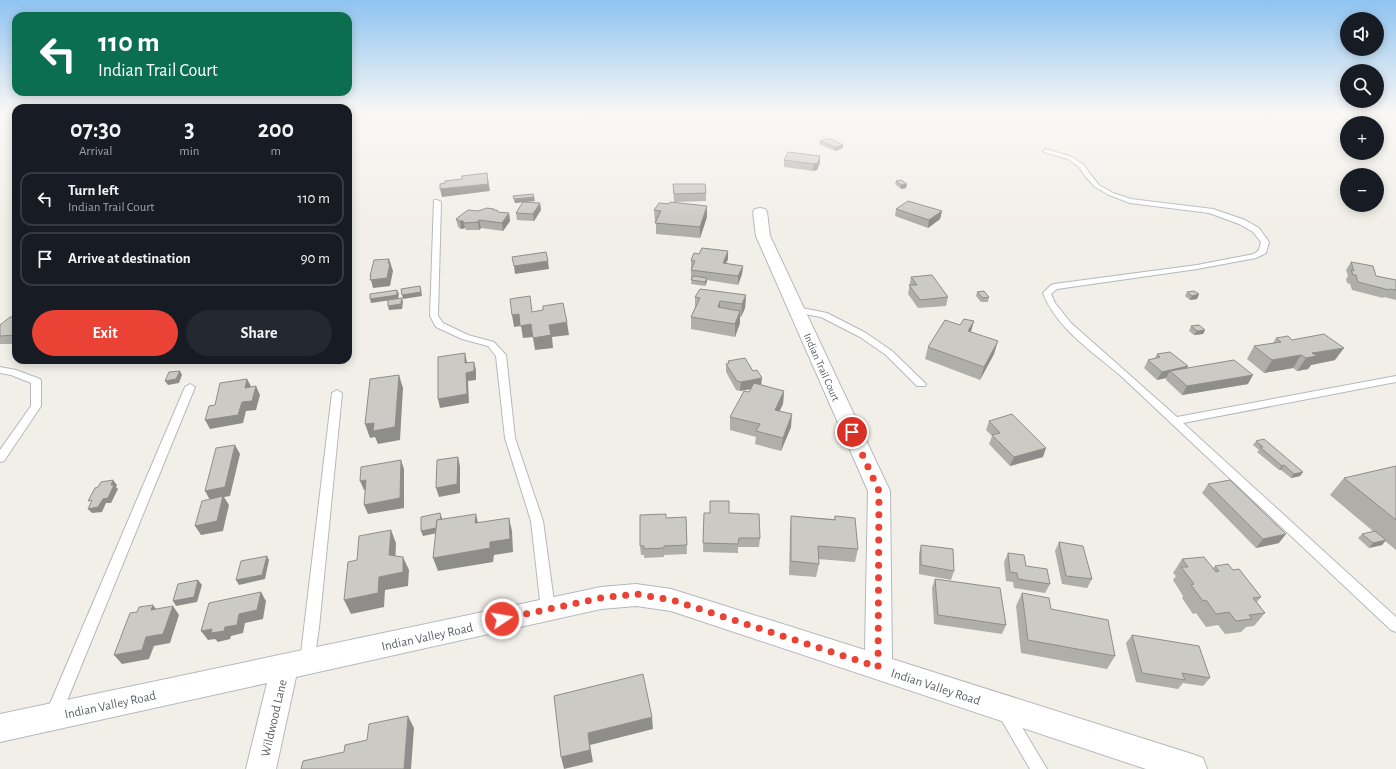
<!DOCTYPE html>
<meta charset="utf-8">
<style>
:root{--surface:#171b24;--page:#242831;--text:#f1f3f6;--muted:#9ea1a6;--line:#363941;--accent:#ea4335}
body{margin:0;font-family:"Alegreya Sans",sans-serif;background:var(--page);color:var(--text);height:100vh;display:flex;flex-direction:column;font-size:15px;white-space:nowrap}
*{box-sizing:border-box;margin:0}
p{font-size:13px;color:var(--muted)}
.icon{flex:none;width:22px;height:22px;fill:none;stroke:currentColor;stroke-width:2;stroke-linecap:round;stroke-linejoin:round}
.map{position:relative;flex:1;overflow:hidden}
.side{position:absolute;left:12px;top:104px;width:340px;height:260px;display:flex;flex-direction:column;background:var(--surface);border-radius:12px;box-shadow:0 2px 10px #0003}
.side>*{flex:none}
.top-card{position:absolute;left:12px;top:12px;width:340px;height:84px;border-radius:12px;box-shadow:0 2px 10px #0003;background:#0b6e4f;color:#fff;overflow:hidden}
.buttons{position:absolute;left:1340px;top:12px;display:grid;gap:8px}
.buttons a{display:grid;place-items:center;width:44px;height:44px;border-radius:50%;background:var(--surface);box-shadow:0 2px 10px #0003;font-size:20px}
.pin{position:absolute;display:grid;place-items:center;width:34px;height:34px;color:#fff;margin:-17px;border:2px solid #fff;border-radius:50%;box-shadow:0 1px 4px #0007}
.me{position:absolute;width:44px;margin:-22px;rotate:78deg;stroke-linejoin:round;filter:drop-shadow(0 0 3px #0008)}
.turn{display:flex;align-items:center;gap:14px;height:84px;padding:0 20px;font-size:18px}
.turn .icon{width:52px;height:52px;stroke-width:2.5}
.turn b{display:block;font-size:28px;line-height:34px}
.eta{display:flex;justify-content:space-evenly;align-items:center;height:68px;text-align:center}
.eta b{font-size:24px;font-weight:700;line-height:28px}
.primary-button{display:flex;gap:8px;margin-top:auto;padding:8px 20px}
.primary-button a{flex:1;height:46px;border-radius:24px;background:var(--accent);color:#fff;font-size:16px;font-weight:700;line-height:46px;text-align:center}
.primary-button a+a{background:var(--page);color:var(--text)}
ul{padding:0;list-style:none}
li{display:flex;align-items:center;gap:12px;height:54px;margin:0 8px 6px;padding:0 12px;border:2px solid var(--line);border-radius:12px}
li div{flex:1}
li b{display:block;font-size:15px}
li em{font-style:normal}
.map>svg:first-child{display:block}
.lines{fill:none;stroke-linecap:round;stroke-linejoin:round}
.lane-casing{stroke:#b5b8bc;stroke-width:2}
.street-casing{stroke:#b5b8bc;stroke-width:2}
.lane{fill:#fff;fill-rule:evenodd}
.street{fill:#fff;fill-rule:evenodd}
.wall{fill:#afaea9}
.shaded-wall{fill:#8f8d8a}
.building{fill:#cccac5;stroke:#8f8d8a}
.route{stroke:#ea4335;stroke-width:7;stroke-dasharray:0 12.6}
.labels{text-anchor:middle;stroke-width:3.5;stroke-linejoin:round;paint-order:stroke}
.street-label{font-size:11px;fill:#5f6368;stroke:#fff}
.near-street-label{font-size:13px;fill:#5f6368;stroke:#fff}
</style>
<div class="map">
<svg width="1396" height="769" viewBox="0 0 1396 769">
<rect width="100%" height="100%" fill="#f1efe8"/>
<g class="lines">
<defs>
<g id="lane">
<path d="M1046,149L1072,157L1084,165L1090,174L1099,185L1113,193L1131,199L1213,209L1245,220L1259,228L1269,242L1266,253L1256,258L1197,269L1057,289L1051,294L1055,303L1071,323L1177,417L1396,376V382L1183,423L1396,617V632L1391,630L1121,376C1093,352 1056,328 1043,293L1051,285L1054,284L1197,265L1254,254L1259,250L1261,242L1253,232L1239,224L1209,213L1130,203L1109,195L1095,187L1085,176L1079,167L1068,159L1044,152L1043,151Z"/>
<polygon points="434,200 437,200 441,202 438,316 443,323 468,335 494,342 506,355 515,438 543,521 555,609 553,613 548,615 543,613 541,609 531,521 505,438 496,356 488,346 462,339 436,327 430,316"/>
<polygon points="797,307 827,313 866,333 892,351 926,384 925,386 917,386 886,355 860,337 821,317 794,312 793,310 794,308"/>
<polygon points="0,367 16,370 40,379 41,381 41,406 4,461 0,462 0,450 31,406 31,383 11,375 0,373"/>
<polygon points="190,384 195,387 62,713 59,718 54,720 49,718 46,713 185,387"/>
<polygon points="337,390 342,393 319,628 314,662 312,667 307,669 302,667 300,662 332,393"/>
<polygon points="1006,707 1011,709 1047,769 1030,769 998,714 1001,709"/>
</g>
<polygon id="street" points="760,208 765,209 767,212 770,236 890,491 892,659 1192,754 1203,758 1207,769 1146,769 671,611 636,606 601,609 296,677 276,769 246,769 267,683 0,742 0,714 601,587 636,584 671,589 865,650 868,491 756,236 753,212 755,209"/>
</defs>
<use href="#lane" class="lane-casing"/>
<use href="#street" class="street-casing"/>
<use href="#lane" class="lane"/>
<use href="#street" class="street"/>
</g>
<g class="wall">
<polygon points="585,113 605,113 590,114"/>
<polygon points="820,141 843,145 843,148 835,151 819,144"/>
<polygon points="820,156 820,163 817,170 813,171 784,167 784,160"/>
<polygon points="896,181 906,188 901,189 895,184"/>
<polygon points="673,184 706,193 706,201 674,202"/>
<polygon points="513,196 535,201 524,202 540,203 541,210 534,221 517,220 516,213 523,202 515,203"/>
<polygon points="669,204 707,206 707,217 700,238 656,234 656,222 655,222 654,210"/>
<polygon points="494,209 494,210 498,212 509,213 510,221 503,231 481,228 479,230 466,230 465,228 461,229 458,227 456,219 478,211"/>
<polygon points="896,209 942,211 940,219 928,228 895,216"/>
<polygon points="728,251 728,259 726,264 743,266 742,274 738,285 707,280 705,286 691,284 692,279 691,278 691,270 692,269 691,268 691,260 699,254"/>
<polygon points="1351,262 1376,276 1396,280 1396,300 1384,297 1383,298 1352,290 1350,284 1347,283 1346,279 1348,276 1346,270"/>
<polygon points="911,277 948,297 946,306 918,308 908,294"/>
<polygon points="977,292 989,297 988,302 981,302 976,296"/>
<polygon points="1187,292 1199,294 1197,299 1190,300 1185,296"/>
<polygon points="746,295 745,308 741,317 740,317 740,323 735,337 691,329 691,317 695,307 695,297"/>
<polygon points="16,317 16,344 0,344 0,325"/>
<polygon points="974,321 971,332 994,354 980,380 925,359 928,347 960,325"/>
<polygon points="1191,326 1205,330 1203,334 1194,335 1189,331"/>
<polygon points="1276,338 1292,340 1335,360 1311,365 1308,369 1297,371 1293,368 1264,373 1247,359 1254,346 1273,343"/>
<polygon points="1157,354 1187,368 1248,384 1182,395 1166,380 1166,378 1157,380 1144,368 1148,360 1155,358"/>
<polygon points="728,361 761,385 784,391 783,404 779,411 791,427 781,451 755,444 756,437 730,430 730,417 749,392 751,389 740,391 736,390 726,372 726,364 728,364"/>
<polygon points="989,421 1043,457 1010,466 989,444 992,436 986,430"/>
<polygon points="1256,441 1303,472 1300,476 1291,478 1281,470 1279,470 1257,452 1259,450 1253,445"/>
<polygon points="1396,466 1396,550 1385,541 1382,545 1369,548 1358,538 1362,534 1374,532 1330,495 1344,478"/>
<polygon points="1208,484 1279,543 1256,548 1202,493"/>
<polygon points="704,513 729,513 760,538 759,547 738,547 738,553 703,552"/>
<polygon points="791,516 834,519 835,516 858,549 855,562 818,559 819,564 816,577 789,575 790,530"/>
<polygon points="686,517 687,554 664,555 664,557 644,558 644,555 641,555 640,546 666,518"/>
<polygon points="1059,542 1092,579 1087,588 1062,584 1055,551"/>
<polygon points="921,545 954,571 951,580 919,574 919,554"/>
<polygon points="1008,553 1050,584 1045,593 1014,588 1013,582 1006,581 1004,562"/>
<polygon points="1182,559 1213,568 1215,566 1233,570 1261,597 1257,602 1265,613 1254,626 1246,627 1241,632 1225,634 1218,625 1206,627 1196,613 1193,614 1182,598 1183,596 1173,580 1176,576 1173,573"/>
<polygon points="935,579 1006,625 1002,634 934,624 932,588"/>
<polygon points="1022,593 1051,609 1115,656 1107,669 1021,653 1016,606"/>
<polygon points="1132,635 1210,678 1203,686 1183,683 1178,689 1136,682 1126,643"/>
</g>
<g class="shaded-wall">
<polygon points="843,145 843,148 835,151 835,147"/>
<polygon points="820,156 820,163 817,170 813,171 814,164"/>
<polygon points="487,173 490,191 442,197 440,189"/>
<polygon points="907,184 906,188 901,189 901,185"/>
<polygon points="534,197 535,201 515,203 514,199"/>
<polygon points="540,203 541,210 534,221 533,214"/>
<polygon points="707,206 707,217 700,238 700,227"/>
<polygon points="942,211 940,219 928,228 929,220"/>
<polygon points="509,213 510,221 503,231 502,223"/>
<polygon points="479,220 481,228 479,230 478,222"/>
<polygon points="460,221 463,221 465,228 461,229"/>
<polygon points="728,251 728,259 723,271 723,263"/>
<polygon points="389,259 393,271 390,286 373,288 370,276 371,276 388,263"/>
<polygon points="548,261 549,269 515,274 514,266"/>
<polygon points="743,266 742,274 738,285 738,276"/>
<polygon points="707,278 707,282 705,286 705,282"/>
<polygon points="420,286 421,290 422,296 403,299 402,295"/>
<polygon points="397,290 399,294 398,299 371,303 370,299"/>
<polygon points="1199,294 1197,299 1190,300 1192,296"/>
<polygon points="746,295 745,308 741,317 742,304"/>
<polygon points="402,298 403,302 402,309 389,310 388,306"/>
<polygon points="720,301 720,314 718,307"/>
<polygon points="740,311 740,323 735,337 735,324"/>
<polygon points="519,314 531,324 533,337 523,338 521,326 514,327 512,315"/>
<polygon points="974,321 970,334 968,331"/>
<polygon points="567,322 569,335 552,337 553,348 535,350 533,338 549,325"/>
<polygon points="1205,330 1203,334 1194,335 1197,331"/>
<polygon points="998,341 994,354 980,380 984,367"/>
<polygon points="1344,348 1335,360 1311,365 1308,369 1297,371 1306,358 1312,353"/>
<polygon points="465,353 467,362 468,372 465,363"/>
<polygon points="1301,355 1293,368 1264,373 1272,360"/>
<polygon points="474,362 476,370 476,380 468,381 469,403 440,408 438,399 466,373"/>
<polygon points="1188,366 1183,375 1170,371 1166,378 1157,380 1162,372"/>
<polygon points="180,371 182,375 179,383 168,385 165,381"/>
<polygon points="399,375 403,388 400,440 378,444 375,437 370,438 365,424 374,423"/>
<polygon points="1253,375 1248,384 1182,395 1187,386"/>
<polygon points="762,378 761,387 740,391 741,382"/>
<polygon points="247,379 252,388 245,388"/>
<polygon points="256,386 260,395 256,410 246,411 243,423 210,429 205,420 242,402"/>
<polygon points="784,391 783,404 774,423 775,410"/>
<polygon points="792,414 791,427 781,451 783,438"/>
<polygon points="235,445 240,454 230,496 224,497 229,505 223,531 201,535 195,526 210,500 205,491"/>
<polygon points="1046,448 1043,457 1010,466 1014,457"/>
<polygon points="458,457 460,466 460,493 439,497 436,488"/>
<polygon points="401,460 404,469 404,508 368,514 364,505"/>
<polygon points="1284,465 1281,470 1279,470 1282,466"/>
<polygon points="1303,472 1300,476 1291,478 1294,474"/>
<polygon points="113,480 117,485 116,487 118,489 111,503 106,503 102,512 92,513 88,509 111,485"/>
<polygon points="366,480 369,489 364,490 360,481"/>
<polygon points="440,513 442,518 442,532 423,536 421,531"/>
<polygon points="476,514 479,527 475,523"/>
<polygon points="509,518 512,531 513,552 494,555 493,562 438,571 433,558 490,542"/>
<polygon points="391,530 396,543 395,568 389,555"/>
<polygon points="1286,534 1279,543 1256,548 1263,539"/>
<polygon points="1386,540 1382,545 1369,548 1373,543"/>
<polygon points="267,556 269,560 265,579 239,585 236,580"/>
<polygon points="403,557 409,570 408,586 385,590 384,607 351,614 344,600 379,577"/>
<polygon points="198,580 202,585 197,602 176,606 173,601"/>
<polygon points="261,592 266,601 263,619 245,623 243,633 231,636 230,639 218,642 215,639 208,640 201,631 225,627"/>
<polygon points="153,605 160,614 151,610"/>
<polygon points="173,606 179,615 170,643 154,646 149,659 122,664 114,655 146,637"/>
<polygon points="408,716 414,728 411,769 404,769"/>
<polygon points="652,717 653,729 590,745 593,762 564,769 561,757 588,733"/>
</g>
<g class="building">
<polygon points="826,139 831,139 843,145 835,147 820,141"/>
<polygon points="788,152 820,156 818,163 814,164 784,160"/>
<polygon points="487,173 488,184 440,189 440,184 445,183 445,181 462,179 462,176"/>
<polygon points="901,180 907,184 901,185 896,181"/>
<polygon points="673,184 705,184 706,193 674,194"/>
<polygon points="533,194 534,197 514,199 513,196"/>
<polygon points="908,201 942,211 929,220 896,209"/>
<polygon points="523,202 540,203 533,214 516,213"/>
<polygon points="670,202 707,206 700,227 655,223 661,211 654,210 659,203 669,204"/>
<polygon points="487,208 494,209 493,210 497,210 498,212 509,213 502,223 479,220 478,222 464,223 463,221 460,221 456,219 468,210 478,211"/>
<polygon points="702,248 728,251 723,263 743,266 738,276 691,270 695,261 691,260 694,253 699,254"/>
<polygon points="546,252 548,261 514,266 512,257"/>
<polygon points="389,259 388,263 390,263 387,278 370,280 371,276 370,276 374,260"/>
<polygon points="1351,262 1373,266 1376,276 1396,280 1396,290 1389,289 1389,290 1358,282 1356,275 1353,275 1351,270 1354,271"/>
<polygon points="932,275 948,297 920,300 909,285 917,285 911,277"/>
<polygon points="693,276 707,278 705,282 691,280"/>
<polygon points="420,286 421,292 402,295 401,289"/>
<polygon points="700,289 746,295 742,304 720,301 718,307 740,311 735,324 691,317 700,298 695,297"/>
<polygon points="397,290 397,295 370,299 370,294"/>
<polygon points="984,291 989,297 983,298 977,292"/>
<polygon points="1194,291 1199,294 1192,296 1187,292"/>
<polygon points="530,296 532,312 543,310 543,306 563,303 567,322 549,325 551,335 533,338 531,324 520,326 519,314 512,315 510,299"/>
<polygon points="402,298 401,304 388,306 388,300"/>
<polygon points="10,317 16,317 16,335 0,336 0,325"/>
<polygon points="964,319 974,321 968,331 998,341 984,367 928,347 945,320 960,325"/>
<polygon points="1199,325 1205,330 1197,331 1191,326"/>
<polygon points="1324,334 1344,348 1312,353 1317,356 1306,358 1301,355 1272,360 1254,346 1281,342 1276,338 1288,336 1292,340"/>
<polygon points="1170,352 1188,366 1162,372 1148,360 1160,357 1157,354"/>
<polygon points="465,353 465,363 474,362 474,371 466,373 467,394 438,399 438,357"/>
<polygon points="745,358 753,371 757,370 762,378 741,382 737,381 726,364 729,363 728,361"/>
<polygon points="1234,360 1253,375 1187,386 1170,371"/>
<polygon points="180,371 176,379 165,381 169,372"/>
<polygon points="399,375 395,427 373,431 374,423 365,424 370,379"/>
<polygon points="247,379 245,388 256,386 252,401 242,402 238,415 205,420 209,406 215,405 220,383"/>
<polygon points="754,383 784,391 775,410 792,414 783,438 756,431 760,424 730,417 744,391 749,392"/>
<polygon points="1012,414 1046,448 1014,457 992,435 1000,433 989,421"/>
<polygon points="1264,439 1303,472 1294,474 1284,465 1282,466 1260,447 1263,447 1256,441"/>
<polygon points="235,445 225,487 205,491 216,448"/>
<polygon points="458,457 457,484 436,488 437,460"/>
<polygon points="401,460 400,498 364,505 366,480 360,481 361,467"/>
<polygon points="1396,466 1396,520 1344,478"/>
<polygon points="113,480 111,485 114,485 108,498 103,499 98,507 88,509 92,500 88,501 95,488 98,487 101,482"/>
<polygon points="1230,480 1286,534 1263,539 1208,484"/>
<polygon points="223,496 217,521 195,526 202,501"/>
<polygon points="710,501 729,501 729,513 759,514 760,538 739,538 738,544 703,543 704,513 710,513"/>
<polygon points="440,513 441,519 437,520 436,528 421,531 421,517"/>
<polygon points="476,514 475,523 509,518 510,539 490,542 490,548 433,558 437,520"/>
<polygon points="666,514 666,518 686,517 687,545 664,546 664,548 644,549 644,546 640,546 640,515"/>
<polygon points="791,516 835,520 835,516 855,518 858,549 818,546 819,564 791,561"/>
<polygon points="391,530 389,555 403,557 403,572 379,577 378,593 344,600 348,562 357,560 359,536"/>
<polygon points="1375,531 1386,540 1373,543 1362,534"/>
<polygon points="1059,542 1083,546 1092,579 1066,576"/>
<polygon points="921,545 953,549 954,571 921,565"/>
<polygon points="1008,553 1024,555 1026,566 1047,569 1050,584 1018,579 1017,573 1010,572"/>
<polygon points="267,556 262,575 236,580 241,561"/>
<polygon points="1204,557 1216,572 1219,571 1215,566 1228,564 1233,570 1239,569 1261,597 1253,598 1265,613 1249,615 1252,619 1236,621 1229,612 1216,614 1206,600 1203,601 1191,585 1194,584 1181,567 1188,567 1182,559"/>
<polygon points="935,579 1000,588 1006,625 938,615"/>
<polygon points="198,580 194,597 173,601 178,584"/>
<polygon points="261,592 257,610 239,614 237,625 225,627 224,631 211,633 212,629 201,631 209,603"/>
<polygon points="1022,593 1049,598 1051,609 1108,620 1115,656 1028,640"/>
<polygon points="153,605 151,610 173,606 163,634 146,637 142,650 114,655 130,613 137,612 139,607"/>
<polygon points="1132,635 1199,646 1210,678 1182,673 1185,680 1142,673"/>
<polygon points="643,674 652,717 588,733 590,750 561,757 554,696"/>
<polygon points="408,716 404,769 301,769 303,761 344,752 345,745 367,740 369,724"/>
</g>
<linearGradient id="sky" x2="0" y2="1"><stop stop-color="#8fc3f1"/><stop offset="0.51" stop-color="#f9f8f5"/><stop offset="1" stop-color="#f9f8f5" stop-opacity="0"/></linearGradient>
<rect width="1396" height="221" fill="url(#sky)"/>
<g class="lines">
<polyline class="route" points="502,619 601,598 636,594 672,600 878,667 879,491 852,432"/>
</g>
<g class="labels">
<g class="street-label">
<text transform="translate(822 367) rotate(66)" y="4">Indian Trail Court</text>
</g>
<g class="near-street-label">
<text transform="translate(427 636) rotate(-12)" y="5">Indian Valley Road</text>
<text transform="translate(936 686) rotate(18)" y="5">Indian Valley Road</text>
<text transform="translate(110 704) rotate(-12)" y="5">Indian Valley Road</text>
<text transform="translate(273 718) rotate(-77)" y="5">Wildwood Lane</text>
</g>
</g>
</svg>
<div class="buttons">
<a><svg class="icon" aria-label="sound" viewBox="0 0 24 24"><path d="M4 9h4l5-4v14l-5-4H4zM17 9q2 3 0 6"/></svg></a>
<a><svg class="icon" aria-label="search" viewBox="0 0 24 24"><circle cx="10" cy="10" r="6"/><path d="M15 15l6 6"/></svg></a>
<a>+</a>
<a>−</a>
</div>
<div class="pin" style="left:852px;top:432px;background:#d93025"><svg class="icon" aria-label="arrive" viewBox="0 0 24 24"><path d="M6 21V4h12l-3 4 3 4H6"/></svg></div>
<svg class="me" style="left:502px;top:619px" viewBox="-20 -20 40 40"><circle r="17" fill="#ea4335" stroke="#fff" stroke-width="3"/><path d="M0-11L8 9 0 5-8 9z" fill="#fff"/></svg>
<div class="top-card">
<div class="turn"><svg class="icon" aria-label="left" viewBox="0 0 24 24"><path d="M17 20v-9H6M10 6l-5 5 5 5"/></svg><div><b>110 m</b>Indian Trail Court</div></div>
</div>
<section class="side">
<div class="eta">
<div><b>07:30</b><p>Arrival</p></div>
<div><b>3</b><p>min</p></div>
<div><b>200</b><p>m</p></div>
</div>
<ul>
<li><svg class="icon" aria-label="left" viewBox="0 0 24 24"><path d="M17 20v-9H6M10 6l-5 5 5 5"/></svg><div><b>Turn left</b><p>Indian Trail Court</p></div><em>110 m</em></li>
<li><svg class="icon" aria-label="arrive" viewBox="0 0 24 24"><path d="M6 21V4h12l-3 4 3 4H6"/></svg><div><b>Arrive at destination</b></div><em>90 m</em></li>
</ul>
<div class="primary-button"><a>Exit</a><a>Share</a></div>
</section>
</div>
